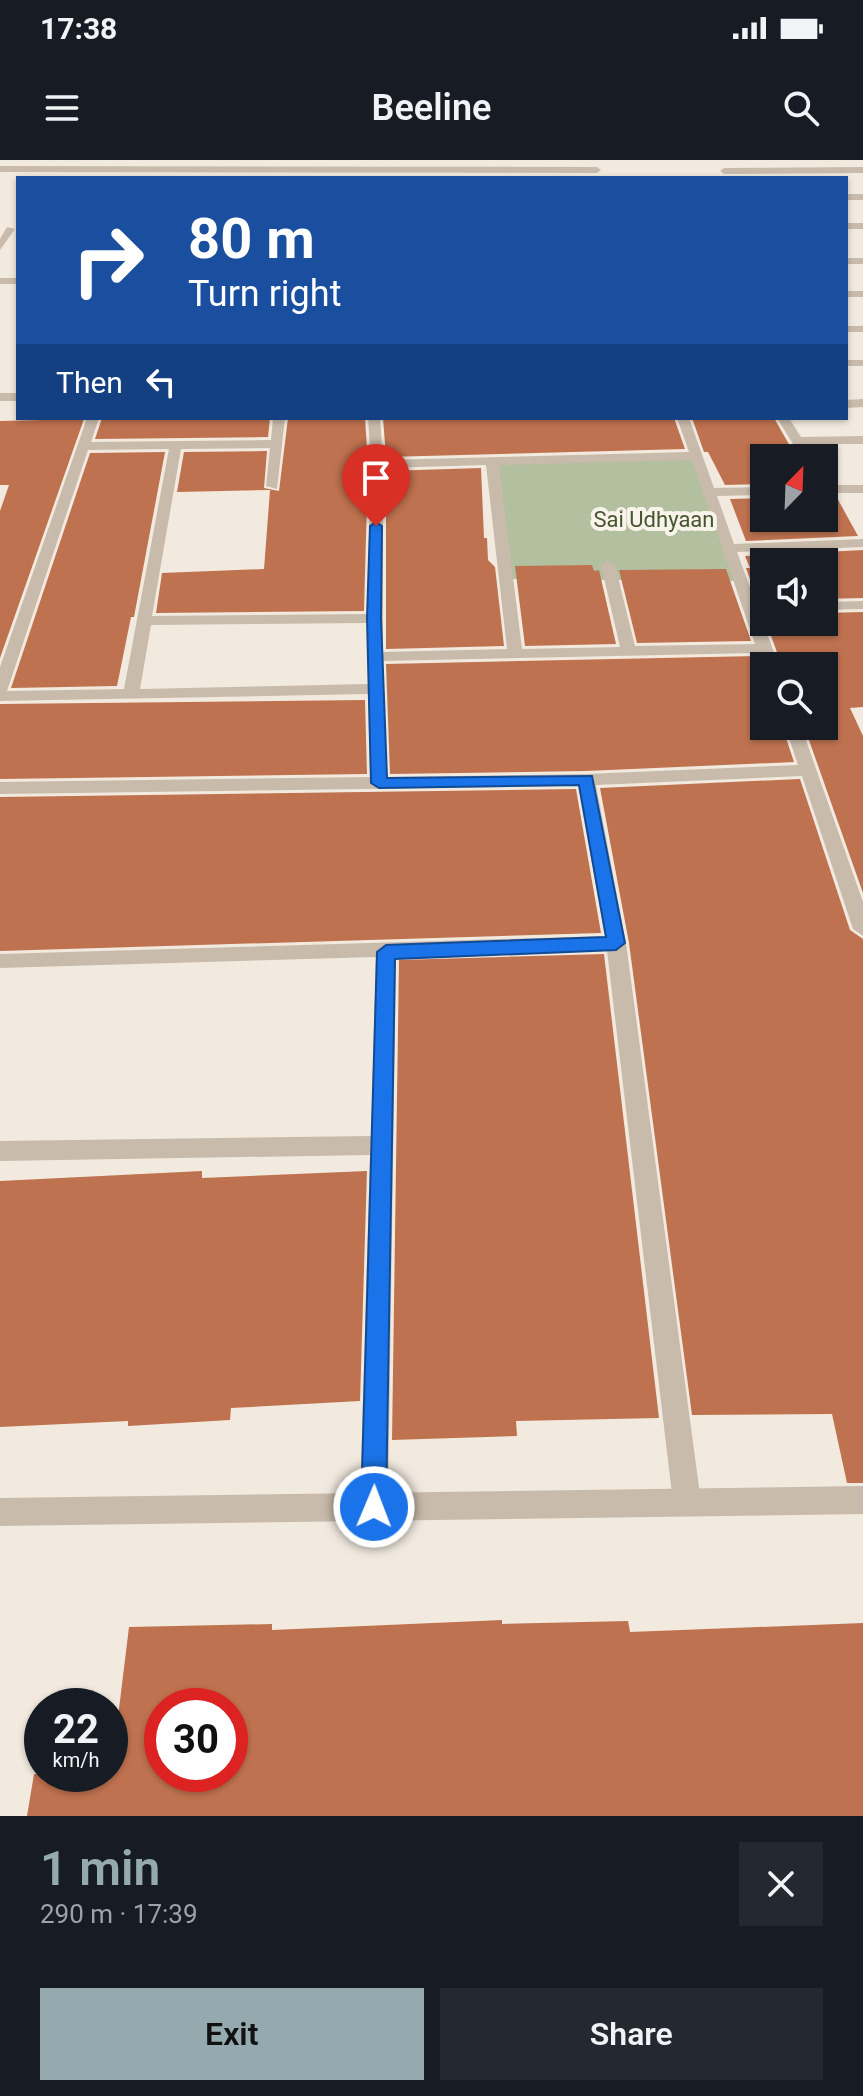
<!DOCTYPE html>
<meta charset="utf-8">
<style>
:root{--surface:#171b24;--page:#242831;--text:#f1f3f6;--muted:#9ea1a6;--accent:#94aaae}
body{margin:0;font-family:Roboto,sans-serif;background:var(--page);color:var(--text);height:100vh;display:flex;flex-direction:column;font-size:30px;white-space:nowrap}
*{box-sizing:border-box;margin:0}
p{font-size:26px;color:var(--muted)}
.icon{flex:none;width:44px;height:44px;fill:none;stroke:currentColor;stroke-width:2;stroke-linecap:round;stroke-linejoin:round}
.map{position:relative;height:1656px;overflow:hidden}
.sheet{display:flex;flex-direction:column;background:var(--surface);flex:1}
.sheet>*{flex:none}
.hud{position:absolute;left:16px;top:16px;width:832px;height:244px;border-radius:0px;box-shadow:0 2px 6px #0004;background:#1a4fa0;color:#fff;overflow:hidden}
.needle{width:52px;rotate:23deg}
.controls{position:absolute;left:750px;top:284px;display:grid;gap:16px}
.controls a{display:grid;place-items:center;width:88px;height:88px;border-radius:0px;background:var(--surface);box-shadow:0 2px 6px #0004;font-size:40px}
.speed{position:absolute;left:24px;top:1528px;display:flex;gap:16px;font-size:40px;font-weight:700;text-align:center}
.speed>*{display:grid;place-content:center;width:104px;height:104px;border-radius:50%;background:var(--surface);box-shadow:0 2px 6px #0004;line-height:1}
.speed small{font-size:20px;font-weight:400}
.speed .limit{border:12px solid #d22;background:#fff;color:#111}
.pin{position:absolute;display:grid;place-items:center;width:68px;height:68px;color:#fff;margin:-82px -34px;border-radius:50% 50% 50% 0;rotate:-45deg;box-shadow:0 0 8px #0007}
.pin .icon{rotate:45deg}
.me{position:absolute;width:88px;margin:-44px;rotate:1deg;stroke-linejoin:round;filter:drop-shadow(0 0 6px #0008)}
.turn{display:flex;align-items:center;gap:28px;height:168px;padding:0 40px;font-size:36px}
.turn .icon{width:104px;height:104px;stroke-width:2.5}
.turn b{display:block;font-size:56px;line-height:68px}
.then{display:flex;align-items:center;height:76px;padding:0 40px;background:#0003;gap:16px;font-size:30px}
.round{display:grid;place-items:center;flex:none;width:84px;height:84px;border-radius:0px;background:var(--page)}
.head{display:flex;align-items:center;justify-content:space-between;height:136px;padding:0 40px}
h1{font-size:48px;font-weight:600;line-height:60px;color:var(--accent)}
.button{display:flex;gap:16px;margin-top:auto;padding:16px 40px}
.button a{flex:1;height:92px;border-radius:0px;background:var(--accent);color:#111;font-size:32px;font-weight:600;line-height:92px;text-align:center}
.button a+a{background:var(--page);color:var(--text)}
.status{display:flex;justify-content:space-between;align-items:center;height:56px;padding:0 40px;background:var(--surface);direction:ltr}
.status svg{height:22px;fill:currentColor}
header{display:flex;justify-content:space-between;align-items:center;height:104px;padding:0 40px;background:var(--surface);font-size:36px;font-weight:600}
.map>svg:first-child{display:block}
.green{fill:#b3c09f}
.building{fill:#bf724f;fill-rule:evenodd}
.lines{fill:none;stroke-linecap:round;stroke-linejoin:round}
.minor{fill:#c9bbab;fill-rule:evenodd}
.tertiary{fill:#c9bbab;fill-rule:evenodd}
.route{fill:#1a73e8;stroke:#114b97;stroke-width:2}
.labels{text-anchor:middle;stroke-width:8;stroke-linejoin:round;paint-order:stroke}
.far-park-label{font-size:22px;fill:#44552f;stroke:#f9f4eb}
</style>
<div class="status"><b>17:38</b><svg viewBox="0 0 49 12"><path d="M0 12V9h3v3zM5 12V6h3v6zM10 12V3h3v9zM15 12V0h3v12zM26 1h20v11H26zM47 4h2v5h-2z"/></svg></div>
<header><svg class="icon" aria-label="menu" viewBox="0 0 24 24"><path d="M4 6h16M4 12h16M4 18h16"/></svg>Beeline<svg class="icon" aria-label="search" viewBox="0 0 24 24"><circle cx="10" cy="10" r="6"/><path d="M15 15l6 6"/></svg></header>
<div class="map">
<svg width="863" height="1656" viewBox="0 0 863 1656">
<rect width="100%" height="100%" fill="#f2eadf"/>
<polygon class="green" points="697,296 740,421 510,419 498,301"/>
<g class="building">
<polygon points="102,258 270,258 268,277 95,279"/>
<polygon points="288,258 365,258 368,304 364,451 156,453 162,413 264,409 270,330 177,332 184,292 267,291 264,328 279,331"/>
<polygon points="383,258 674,258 685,289 386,297"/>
<polygon points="692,258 774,258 790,286 809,287 815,298 764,298 764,324 725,325 708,292 704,292"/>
<polygon points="84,259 0,498 0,351 9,325 0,325 0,261"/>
<polygon points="165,292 134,457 131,457 117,526 11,528 90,293"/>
<polygon points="481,308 484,378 487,378 488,400 495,407 504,486 386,489 386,311"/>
<polygon points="824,336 836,336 858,376 746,381 730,339 764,338 764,358 824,358"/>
<polygon points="863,390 863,438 824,439 824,402 764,402 764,457 746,408 750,408 745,396"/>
<polygon points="592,405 594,411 599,410 616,484 525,486 515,406"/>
<polygon points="726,409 751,481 637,483 619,410"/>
<polygon points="863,452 863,547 850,548 863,576 863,733 804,566 824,566 824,506 782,506 766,462 824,462 824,453"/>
<polygon points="757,496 764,510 764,566 782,566 794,602 586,611 390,614 386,504"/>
<polygon points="365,540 367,614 0,619 0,544"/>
<polygon points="800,619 850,770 863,779 863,1323 847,1323 832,1254 692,1255 629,783 600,628"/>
<polygon points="576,629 601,773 0,791 0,637"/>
<polygon points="604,794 659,1258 516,1261 517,1276 392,1280 399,800"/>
<polygon points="202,1011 202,1018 367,1011 360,1241 231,1248 230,1260 128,1266 128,1261 0,1267 0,1021"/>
<path d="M502,1460V1464L628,1461L630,1472L863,1463V1656H27L34,1614H111L129,1467L272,1464V1470ZM162,1546H230V1614H162Z"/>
</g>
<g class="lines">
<g class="minor">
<polygon points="0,6 597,7 601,10 597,13 0,12"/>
<polygon points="863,7 863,13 724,14 720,11 724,8"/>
<rect x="846" y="34" width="17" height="6"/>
<rect x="846" y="63" width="17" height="6"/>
<polygon points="7,67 15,69 0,90 0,79"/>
<rect x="846" y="98" width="17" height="6"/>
<rect x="0" y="118" width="18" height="6"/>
<rect x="846" y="131" width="17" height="6"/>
<rect x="846" y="166" width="17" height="6"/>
<rect x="846" y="200" width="17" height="6"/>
<rect x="0" y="233" width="18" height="8"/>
<polygon points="863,239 863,247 846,248 846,240"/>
<path d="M87,258H99L91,282L271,280L273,258H285L277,329L266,326L270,288L181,289L152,456L367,454L371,304L368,258H380L383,300L689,292L677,258H689L714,328L764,327V335L717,336L734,384L863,379V387L737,392L779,506L764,507L759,493L383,501L387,617L586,614L798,605L785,566H801L863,742V776L853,769L802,616L596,625L626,783L701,1342L697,1352L687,1356L677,1352L673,1342L607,791L396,797L388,1347L384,1357L374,1361L364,1357L360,1347L370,995L0,1001V981L371,976L376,797L0,808V794L605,776L578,626L0,634V622L370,617L368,534L0,541V507ZM169,289L124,529L7,531L88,290ZM692,300L755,484L635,486L615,405L608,401L601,405L620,487L522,489L499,305ZM486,305L507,489L383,492V308ZM367,463L368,524L140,529L151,465Z"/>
<polygon points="777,258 789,258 801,277 863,276 863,284 793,284"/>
<rect x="824" y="325" width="39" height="8"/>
<polygon points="863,441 863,449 824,450 824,442"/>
</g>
<polygon class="tertiary" points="863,1326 863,1354 0,1366 0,1338"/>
</g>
<polygon class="route" points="376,362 382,366 381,458 387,618 592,616 625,783 616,790 395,799 386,1347 382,1356 374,1359 365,1356 361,1347 377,792 386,785 606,777 579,625 379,628 371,623 367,458 370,366"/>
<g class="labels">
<g class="far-park-label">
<text x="654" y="367">Sai Udhyaan</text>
</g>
</g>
</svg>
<div class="controls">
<a><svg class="needle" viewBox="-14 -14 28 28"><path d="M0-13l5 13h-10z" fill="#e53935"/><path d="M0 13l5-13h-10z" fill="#9ea1a6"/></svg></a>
<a><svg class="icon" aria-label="sound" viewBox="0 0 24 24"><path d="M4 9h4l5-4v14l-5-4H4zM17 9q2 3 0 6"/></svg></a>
<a><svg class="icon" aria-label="search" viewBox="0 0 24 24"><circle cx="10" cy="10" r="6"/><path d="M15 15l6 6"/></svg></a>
</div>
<div class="speed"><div>22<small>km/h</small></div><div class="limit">30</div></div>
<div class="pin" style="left:376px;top:366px;background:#d93025"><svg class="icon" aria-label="arrive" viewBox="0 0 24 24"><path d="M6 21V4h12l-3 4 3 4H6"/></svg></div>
<svg class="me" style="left:374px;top:1347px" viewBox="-20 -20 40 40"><circle r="17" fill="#1a73e8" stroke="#fff" stroke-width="3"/><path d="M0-11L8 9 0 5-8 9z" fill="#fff"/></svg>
<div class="hud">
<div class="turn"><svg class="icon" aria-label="right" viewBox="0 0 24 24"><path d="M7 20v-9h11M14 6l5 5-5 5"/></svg><div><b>80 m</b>Turn right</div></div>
<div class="then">Then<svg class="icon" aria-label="left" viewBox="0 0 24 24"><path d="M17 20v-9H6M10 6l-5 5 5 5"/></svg></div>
</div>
</div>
<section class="sheet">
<div class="head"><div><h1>1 min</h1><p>290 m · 17:39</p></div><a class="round"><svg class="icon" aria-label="close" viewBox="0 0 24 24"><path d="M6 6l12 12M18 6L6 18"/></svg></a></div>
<div class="button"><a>Exit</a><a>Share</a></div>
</section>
